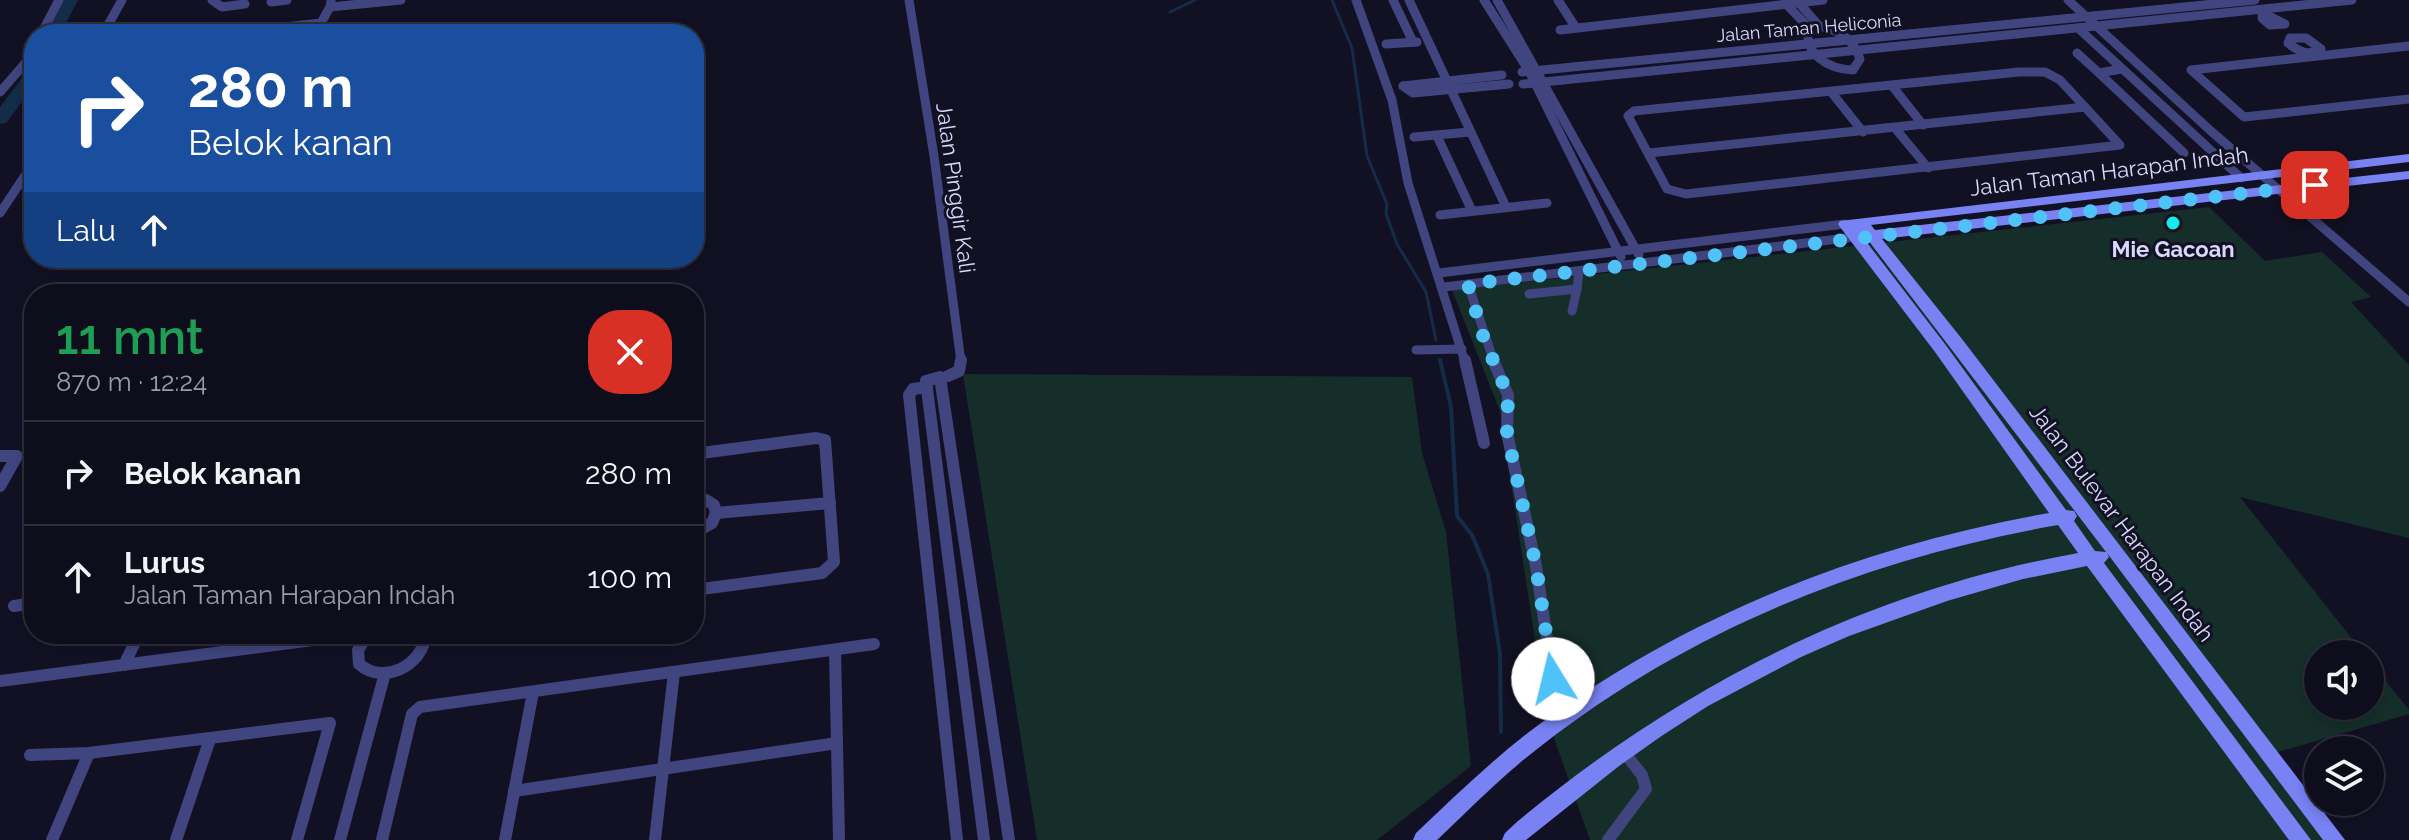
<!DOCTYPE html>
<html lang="id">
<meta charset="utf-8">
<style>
:root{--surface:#0e0d1b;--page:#1c1b28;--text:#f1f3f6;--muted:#9b9ca3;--line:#2e2d3a}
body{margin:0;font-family:Raleway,sans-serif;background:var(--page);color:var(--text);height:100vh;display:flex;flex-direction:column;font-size:30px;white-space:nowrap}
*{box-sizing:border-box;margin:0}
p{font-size:26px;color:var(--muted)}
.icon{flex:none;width:44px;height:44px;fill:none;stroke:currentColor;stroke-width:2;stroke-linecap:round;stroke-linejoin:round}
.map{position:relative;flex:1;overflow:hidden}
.details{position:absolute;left:24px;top:284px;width:680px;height:360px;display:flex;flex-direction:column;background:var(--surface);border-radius:32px;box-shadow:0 4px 12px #0003,0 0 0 2px var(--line)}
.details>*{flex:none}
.top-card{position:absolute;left:24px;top:24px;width:680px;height:244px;border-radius:32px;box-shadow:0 4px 12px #0003,0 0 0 2px var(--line);background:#1a4fa0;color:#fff;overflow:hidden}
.controls{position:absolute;left:2304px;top:640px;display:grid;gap:16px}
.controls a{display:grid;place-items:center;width:80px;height:80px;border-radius:50%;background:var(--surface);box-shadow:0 4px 12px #0003,0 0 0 2px var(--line);font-size:40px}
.pin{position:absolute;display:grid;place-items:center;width:68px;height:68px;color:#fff;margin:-34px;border-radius:16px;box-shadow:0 4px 12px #0006}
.me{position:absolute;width:88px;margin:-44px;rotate:351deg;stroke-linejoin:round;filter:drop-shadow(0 0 6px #0008)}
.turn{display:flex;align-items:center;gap:28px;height:168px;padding:0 32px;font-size:36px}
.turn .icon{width:104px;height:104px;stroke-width:2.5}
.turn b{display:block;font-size:56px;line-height:68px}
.then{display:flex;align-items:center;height:76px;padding:0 32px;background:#0003;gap:16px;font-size:30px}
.round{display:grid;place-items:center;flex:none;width:84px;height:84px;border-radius:32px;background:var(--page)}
.summary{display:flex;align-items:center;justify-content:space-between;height:136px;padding:0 32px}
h1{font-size:48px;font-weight:600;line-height:60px;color:#1e9e55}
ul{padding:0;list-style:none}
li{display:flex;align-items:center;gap:24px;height:104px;padding:0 32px;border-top:2px solid var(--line)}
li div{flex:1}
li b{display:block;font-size:30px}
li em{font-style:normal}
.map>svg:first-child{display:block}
.green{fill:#152e2a}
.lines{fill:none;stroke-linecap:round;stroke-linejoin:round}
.stream-far1{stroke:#132c47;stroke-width:3}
.stream{stroke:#132c47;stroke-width:4}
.river{fill:#132c47;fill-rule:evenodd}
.street-far1{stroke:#40457f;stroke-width:9}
.street{stroke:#40457f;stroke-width:12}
.secondary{fill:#7882f3;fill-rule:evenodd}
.route{stroke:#4fc3f7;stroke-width:14;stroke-dasharray:0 25.2}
.poi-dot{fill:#16eae9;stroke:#121124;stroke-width:3}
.labels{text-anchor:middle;stroke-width:6;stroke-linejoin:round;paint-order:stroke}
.far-street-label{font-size:18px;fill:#d8d8fb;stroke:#121124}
.street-label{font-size:22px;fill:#d8d8fb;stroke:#121124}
.poi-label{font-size:22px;font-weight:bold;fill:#d8d8fb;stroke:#121124}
</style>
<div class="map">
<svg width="2409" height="840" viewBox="0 0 2409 840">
<rect width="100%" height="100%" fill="#121124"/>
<g class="green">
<polygon points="2209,207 2265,261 2322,252 2371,297 2351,302 2409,365 2409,538 2240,497 2364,654 2318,654 2318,706 2370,706 2370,661 2409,710 2409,714 2271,754 2338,840 1590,840 1547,718 1500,411 1452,290"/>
<polygon points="963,374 1412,377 1422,453 1446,532 1471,766 1377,840 1037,840"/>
</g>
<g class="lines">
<g class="stream-far1">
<polyline points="1332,0 1352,48 1367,156 1387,204 1386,214 1397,244 1426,292 1436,340"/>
<polyline points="1170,12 1195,0"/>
</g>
<polyline class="stream" points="1440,360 1451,407 1457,516 1472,535 1488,574 1500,654 1501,732"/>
<g class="river">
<polygon points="62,0 78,0 65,25 67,34 51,34 49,25"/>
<polygon points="34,69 34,86 6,123 0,124 0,107 28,70"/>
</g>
<g class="street-far1">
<polyline points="212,0 222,7 245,4"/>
<polyline points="909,0 934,156 961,362"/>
<polyline points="1356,0 1392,100 1408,183 1465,362"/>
<polyline points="1393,0 1413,42"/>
<polyline points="1409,0 1506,207"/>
<polyline points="1484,0 1529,71 1621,257"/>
<polyline points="1497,0 1639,255"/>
<polyline points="1558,0 1576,28"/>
<polyline points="2068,0 2212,132 2409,302"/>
<polyline points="331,1 330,7 401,0"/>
<polyline points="271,2 287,0"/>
<polyline points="1799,3 1819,26"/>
<polyline points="1786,4 1808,27"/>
<polyline points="2261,12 2285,24 2270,25 2262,18 2267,16"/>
<path d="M1819,26C1839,30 1854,39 1860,59L1853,70C1828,69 1804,55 1808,27Z"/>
<polyline points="2078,28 2241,178"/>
<polyline points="1560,30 1823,0"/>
<polyline points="41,34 59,0"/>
<polyline points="103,34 122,0"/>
<polyline points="219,34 321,23 330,7"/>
<path d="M2290,38H2306L2321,49C2309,57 2298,51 2288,43Z"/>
<polyline points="1386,44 1417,42"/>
<polyline points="2409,46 2191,70 2244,117 2409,99"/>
<polyline points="2077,53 2099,73"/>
<polyline points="2122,69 2099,73 2184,153"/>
<polyline points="1522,72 2255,0"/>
<polygon points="2019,72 2045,72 2060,80 2120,145 1686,194 1667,189 1628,116 1634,111"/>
<polyline points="1523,84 2352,0"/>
<polyline points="1403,86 1413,93 1509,84"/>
<polyline points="1403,86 1502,75"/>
<polyline points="1893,87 1923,125"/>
<polyline points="0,92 34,53"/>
<polyline points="1832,93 1863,132"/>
<polyline points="1895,128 1928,168"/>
<polyline points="1437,136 1472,211"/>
<polyline points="1414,137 1470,132"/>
<polyline points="1649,153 2085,107"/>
<polyline points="0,213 34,162"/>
<polyline points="1440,215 1547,203"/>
<polyline points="1439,273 1845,224"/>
<polyline points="1468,284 1494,362"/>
<polyline points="1444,287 1855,237"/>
<polyline points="1529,294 1577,289 1579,271"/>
<polyline points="1572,311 1577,289"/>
<polyline points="1416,350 1462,349"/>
</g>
<g class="street">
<polyline points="1465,360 1484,443"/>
<polyline points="1493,360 1508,395 1507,433 1536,566 1553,679 1568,714"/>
<polyline points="948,376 959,371 961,360"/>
<polyline points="927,387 913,389 909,395 957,840"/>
<polyline points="694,454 816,438 825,440 834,562 822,573 694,590"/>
<polyline points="0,456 17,456 0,486"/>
<polyline points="694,499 697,453"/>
<polyline points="694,499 706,500 714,505 716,513"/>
<polyline points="716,513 830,503"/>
<polyline points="694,533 712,523 716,513"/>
<polyline points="14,606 34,603"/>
<path d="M368,634L358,650L359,664C384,686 423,665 426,634"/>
<polyline points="835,650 839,840"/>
<polyline points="124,665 139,634"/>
<polyline points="0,681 313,640"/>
<polyline points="30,755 89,753 330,723 297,840"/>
<polyline points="514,791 837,743"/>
<polyline points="52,840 89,753"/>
<polyline points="176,840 210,739"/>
<polyline points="340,840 385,673"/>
<polyline points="382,840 412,714 420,707 874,644"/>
<polyline points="505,840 533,692"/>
<polyline points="655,840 674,672"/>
<polyline points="984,840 926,381 940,377 1009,840"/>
<polyline points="1608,840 1646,789 1642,775 1623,751"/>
</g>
<path class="secondary" d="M2409,154V162L1871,225L1875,230L2409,171V179L1882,239L1962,339L2345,840H2323L2107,553L2109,557L2104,563L2311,840H2289L2087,566L2023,579L1947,601L1849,636L1801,657L1708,706L1663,735L1619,766L1526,840H1502L1505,833L1518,821C1682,685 1867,591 2078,553L2058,525C1870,558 1692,628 1541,746C1504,774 1471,808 1437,840H1413L1416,833C1452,799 1489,763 1529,732C1681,617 1861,546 2049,513L1935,352L1840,227L1838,224L1840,221ZM1865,240H1868L2106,552L2095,551L2074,521L2077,516L2074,511L2066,510L1945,344Z"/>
</g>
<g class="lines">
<polyline class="route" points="1553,679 1536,566 1507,433 1508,395 1484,339 1468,284 2315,185"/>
</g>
<circle class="poi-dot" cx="2173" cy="223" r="8"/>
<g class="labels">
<g class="far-street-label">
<text transform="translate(1809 28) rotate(-5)" y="6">Jalan Taman Heliconia</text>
</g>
<g class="street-label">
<text transform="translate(2109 171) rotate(-7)" y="8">Jalan Taman Harapan Indah</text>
<text transform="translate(956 188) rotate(82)" y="8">Jalan Pinggir Kali</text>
<text transform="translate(2122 523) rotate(53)" y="8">Jalan Bulevar Harapan Indah</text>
</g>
<g class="poi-label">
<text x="2173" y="257">Mie Gacoan</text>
</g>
</g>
</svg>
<div class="controls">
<a><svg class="icon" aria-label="sound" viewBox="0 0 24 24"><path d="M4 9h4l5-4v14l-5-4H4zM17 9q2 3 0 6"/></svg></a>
<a><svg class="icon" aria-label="layers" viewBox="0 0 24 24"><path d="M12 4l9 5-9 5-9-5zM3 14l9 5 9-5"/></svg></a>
</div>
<div class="pin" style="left:2315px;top:185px;background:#d93025"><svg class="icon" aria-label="arrive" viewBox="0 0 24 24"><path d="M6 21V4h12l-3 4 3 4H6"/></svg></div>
<svg class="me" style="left:1553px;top:679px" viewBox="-20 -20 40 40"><circle r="19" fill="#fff"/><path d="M0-13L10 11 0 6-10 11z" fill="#4fc3f7"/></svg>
<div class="top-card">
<div class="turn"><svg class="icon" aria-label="right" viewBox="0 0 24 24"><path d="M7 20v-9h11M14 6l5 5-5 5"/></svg><div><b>280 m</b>Belok kanan</div></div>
<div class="then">Lalu<svg class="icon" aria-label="ahead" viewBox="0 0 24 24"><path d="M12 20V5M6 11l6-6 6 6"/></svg></div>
</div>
<section class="details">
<div class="summary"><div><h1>11 mnt</h1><p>870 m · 12:24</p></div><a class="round" style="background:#d93025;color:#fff"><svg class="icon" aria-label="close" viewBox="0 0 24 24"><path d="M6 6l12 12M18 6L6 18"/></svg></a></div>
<ul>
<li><svg class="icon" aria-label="right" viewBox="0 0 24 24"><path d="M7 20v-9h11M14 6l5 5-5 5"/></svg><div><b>Belok kanan</b></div><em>280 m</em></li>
<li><svg class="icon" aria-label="ahead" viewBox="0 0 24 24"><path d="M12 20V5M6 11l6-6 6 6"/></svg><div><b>Lurus</b><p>Jalan Taman Harapan Indah</p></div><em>100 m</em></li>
</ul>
</section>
</div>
